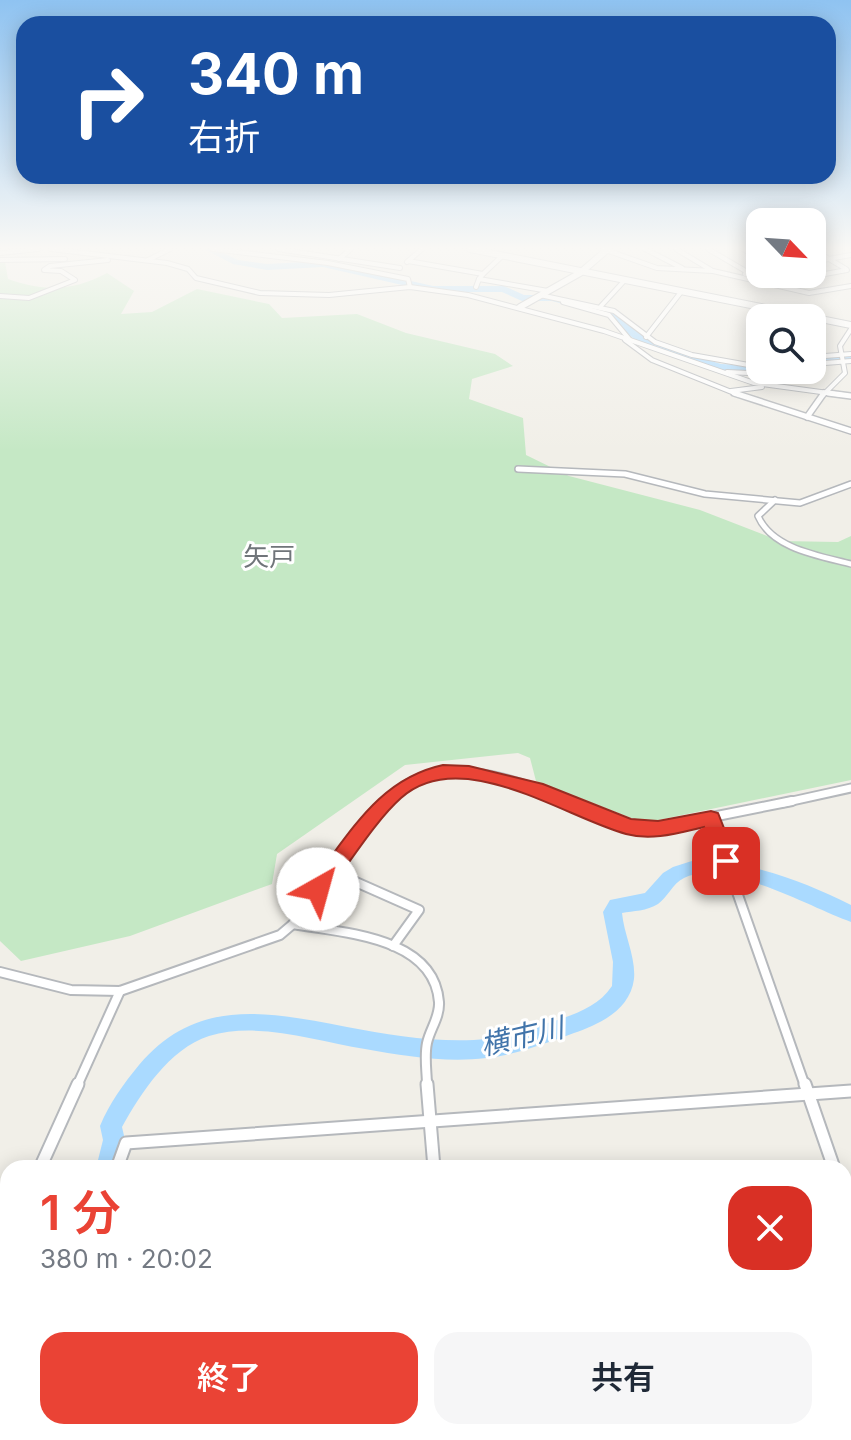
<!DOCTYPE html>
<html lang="ja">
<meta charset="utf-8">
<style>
:root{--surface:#fff;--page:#f6f6f7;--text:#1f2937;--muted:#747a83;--accent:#ea4335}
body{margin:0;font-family:Inter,"Noto Sans JP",sans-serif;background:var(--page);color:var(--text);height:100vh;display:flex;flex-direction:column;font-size:30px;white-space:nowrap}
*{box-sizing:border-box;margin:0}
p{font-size:26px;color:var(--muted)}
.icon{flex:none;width:44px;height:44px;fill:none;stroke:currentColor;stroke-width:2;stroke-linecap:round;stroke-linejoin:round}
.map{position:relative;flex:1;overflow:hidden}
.panel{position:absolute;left:0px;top:1160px;width:852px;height:280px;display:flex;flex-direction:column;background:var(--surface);border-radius:24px 24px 0 0;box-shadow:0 4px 20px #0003}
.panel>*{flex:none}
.banner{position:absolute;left:16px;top:16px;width:820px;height:168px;border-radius:24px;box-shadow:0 4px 20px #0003;background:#1a4fa0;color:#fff;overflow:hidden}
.needle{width:52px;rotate:115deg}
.tools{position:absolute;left:746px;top:208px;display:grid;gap:16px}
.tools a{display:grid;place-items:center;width:80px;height:80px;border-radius:16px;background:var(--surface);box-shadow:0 4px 20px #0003;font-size:40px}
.pin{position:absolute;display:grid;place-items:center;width:68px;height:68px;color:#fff;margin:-34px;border-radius:16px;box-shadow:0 4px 12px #0006}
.me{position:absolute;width:88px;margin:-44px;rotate:38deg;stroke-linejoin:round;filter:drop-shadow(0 0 6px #0008)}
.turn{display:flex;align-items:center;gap:28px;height:168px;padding:0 40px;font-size:36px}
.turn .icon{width:104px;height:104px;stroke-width:2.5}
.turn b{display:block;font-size:56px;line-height:68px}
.round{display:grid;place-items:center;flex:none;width:84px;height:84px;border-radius:24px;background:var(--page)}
.headline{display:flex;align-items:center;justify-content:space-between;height:136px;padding:0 40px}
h1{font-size:48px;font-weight:600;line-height:60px;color:var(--accent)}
.primary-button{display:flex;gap:16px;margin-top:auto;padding:16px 40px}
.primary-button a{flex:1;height:92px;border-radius:24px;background:var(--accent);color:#fff;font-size:32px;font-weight:600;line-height:92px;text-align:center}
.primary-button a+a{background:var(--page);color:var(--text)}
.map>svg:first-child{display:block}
.green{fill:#c5e8c5}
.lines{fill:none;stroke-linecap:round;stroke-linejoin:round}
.stream{stroke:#aadaff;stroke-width:2}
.river{fill:#aadaff;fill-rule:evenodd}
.minor-far4-casing{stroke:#b5b8bc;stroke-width:6}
.minor-far3-casing{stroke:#b5b8bc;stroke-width:8}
.minor-far2-casing{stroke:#b5b8bc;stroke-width:11}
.minor-far1-casing{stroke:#b5b8bc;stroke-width:12}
.minor-casing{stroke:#b5b8bc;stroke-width:15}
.tertiary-far1-casing{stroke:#b5b8bc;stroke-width:8}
.tertiary-casing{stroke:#b5b8bc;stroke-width:18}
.minor-far4{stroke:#fff;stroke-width:4}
.minor-far3{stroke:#fff;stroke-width:5}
.minor-far2{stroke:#fff;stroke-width:7}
.minor-far1{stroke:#fff;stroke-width:8}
.minor{stroke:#fff;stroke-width:11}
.tertiary-far1{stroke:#fff;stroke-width:6}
.tertiary{stroke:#fff;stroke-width:14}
.route{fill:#ea4335;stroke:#982c22;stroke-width:2}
.labels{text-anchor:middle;stroke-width:6;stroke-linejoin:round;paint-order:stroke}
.quarter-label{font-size:26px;fill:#70757a;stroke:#fff}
.near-water-label{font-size:28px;font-style:italic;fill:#4174aa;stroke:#fff}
</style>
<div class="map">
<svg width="851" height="1440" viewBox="0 0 851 1440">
<rect width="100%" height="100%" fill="#f1efe8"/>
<g class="green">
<path d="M0,262H5L8,279C44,292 74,291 107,273L134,291L121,314L152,312L197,289L269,304L282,318L357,314L406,333L495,354L513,366L472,379L469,399L523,418L526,455L569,476L700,510L780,541L838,542L851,536V780L644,823L536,781L530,758L518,753L405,765L277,854L272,884L130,936L21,961L0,941Z"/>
<polygon points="851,1354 851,1440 802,1440 807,1432 844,1432 844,1366"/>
<polygon points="0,1417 8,1418 8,1432 87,1432 134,1440 0,1440"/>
</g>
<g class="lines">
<polyline class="stream" points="0,254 43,249"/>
<g class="river">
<polygon points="204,249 215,249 238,260 267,264 323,261 433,286 504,286 524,295 552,295 612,311 648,340 675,350 721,364 760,366 760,370 781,370 776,373 720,370 667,354 640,344 606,315 552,301 522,301 502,292 433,292 323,267 267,270 233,264"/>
<polygon points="851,354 851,360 812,364 812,358"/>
<path d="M695,860C749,861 803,881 851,905V922C811,908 725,858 684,878C672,884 668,897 658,904C647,911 633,911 622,913C624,935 636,957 634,979C630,1010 600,1024 574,1033C546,1043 516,1055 486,1058C447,1063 404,1056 365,1049C316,1041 258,1021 209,1036C169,1049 141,1093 122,1127L125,1140L118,1168H96L103,1140L100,1126C109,1104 124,1083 139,1065C197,996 269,1012 347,1027C388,1035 432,1042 474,1040C498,1039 522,1031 545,1024C569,1016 597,1009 612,986L613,962L603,912L610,900L645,893L663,873L673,867Z"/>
</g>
<defs>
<g id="minor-far4">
<polyline points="51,249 167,263 188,269 196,278 260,293 329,295 410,287 468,295 604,331 754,383 843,395"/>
<polyline points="213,249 328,263 408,279 410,287"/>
<polyline points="278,249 400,268"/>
<polyline points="603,249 657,268 713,271 809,293 851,286"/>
<polyline points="645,249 682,268"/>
<polyline points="676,249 711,270"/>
<polyline points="708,249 749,273"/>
<polyline points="743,249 760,259"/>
<polyline points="812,249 846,269"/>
<polyline points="0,253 38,249"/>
<polyline points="339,259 351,249"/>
<polyline points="0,260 65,259"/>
<polyline points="148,260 170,249"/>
<polyline points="408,261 483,274 479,279"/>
<polyline points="407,262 422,249"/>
<polyline points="812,262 851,255"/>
<polyline points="483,274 502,256"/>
<polyline points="745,274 760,271"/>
<polyline points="775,283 847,270"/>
<polyline points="476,287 479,279 548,291"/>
<polyline points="540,295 614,311 655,342 692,355 760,367"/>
<polyline points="0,296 29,298 75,280 61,271 44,270 50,266 108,260"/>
<polyline points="563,302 609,315 630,340"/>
<polyline points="601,306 624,281"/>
<polyline points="646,337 681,292"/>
<polyline points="625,340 652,360 739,395"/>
<polyline points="812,357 851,354"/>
<polyline points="812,364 851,361"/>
<polyline points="727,372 771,374 788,370"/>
<polyline points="731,391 762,387"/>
<polyline points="823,395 845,373 840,346 851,329"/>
</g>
<g id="minor-far3">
<polyline points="734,393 851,431"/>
<polyline points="828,393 851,396"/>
<polyline points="807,417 824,393"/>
<polyline points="518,469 625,474 705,494 800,503 851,484"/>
<path d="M775,500L758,516C772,549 820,556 851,564"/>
</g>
<g id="minor-far2">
<path d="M385,803C430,748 517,778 570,803"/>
<polyline points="783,803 851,788"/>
</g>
<g id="minor-far1">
<polyline points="566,801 615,822 657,828 792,801"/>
<polyline points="711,818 805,1086"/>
<polyline points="331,871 419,910 393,946"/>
<path d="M293,924C342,933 434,936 439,1002C440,1017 430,1029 427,1043C424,1057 427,1072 427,1086"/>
<polyline points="0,972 71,990 120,991 280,935 293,924 387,801"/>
<polyline points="77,1086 120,991"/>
</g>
<g id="minor">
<polyline points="427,1084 434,1168"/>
<polyline points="805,1084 834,1168"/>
<polyline points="40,1168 78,1084"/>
<polyline points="117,1168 126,1143 851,1091"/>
<polyline points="844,1197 851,1217"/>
<polyline points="0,1254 8,1238"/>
<polyline points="570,1432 580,1440"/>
</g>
<g id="tertiary-far1">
<polyline points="470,249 851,325"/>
<polyline points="520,307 580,273 608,249"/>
</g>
<g id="tertiary">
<polyline points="844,1289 851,1286"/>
<polyline points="0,1354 8,1360"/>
</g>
</defs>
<use href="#minor-far4" class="minor-far4-casing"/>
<use href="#minor-far3" class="minor-far3-casing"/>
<use href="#minor-far2" class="minor-far2-casing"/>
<use href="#minor-far1" class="minor-far1-casing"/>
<use href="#minor" class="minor-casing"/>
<use href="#tertiary-far1" class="tertiary-far1-casing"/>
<use href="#tertiary" class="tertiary-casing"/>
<use href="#minor-far4" class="minor-far4"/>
<use href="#minor-far3" class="minor-far3"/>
<use href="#minor-far2" class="minor-far2"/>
<use href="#minor-far1" class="minor-far1"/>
<use href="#minor" class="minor"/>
<use href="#tertiary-far1" class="tertiary-far1"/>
<use href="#tertiary" class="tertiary"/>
</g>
<linearGradient id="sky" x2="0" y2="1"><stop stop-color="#8fc3f1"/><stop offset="0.55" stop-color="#f9f8f5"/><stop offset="1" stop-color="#f9f8f5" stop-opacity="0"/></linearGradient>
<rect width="851" height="451" fill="url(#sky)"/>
<path class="route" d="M443,765L469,766L543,784L631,819L658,821L711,811L718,813L737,861L726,870L719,867L704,827C678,833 652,841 626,834C564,817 461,744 401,798C375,821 347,867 325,895H311L307,889L311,883C350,834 378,779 443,765Z"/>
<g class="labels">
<g class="quarter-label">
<text x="269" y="566">矢戸</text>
</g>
<g class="near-water-label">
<text transform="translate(522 1036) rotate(-13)" y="10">横市川</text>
</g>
</g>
</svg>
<div class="tools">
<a><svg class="needle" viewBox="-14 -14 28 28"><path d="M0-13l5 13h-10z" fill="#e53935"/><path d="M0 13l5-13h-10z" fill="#747a83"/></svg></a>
<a><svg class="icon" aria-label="search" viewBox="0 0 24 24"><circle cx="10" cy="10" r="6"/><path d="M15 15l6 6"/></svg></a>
</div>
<div class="pin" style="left:726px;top:861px;background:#d93025"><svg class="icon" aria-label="arrive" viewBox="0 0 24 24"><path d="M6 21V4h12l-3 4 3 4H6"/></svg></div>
<svg class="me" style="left:318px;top:889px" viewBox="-20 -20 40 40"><circle r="19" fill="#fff"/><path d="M0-13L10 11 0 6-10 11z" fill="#ea4335"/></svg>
<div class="banner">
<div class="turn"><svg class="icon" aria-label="right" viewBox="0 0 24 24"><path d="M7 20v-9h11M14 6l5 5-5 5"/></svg><div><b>340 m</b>右折</div></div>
</div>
<section class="panel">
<div class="headline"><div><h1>1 分</h1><p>380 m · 20:02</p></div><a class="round" style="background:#d93025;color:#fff"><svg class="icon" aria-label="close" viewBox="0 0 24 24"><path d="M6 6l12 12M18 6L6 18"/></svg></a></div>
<div class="primary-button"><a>終了</a><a>共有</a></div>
</section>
</div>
